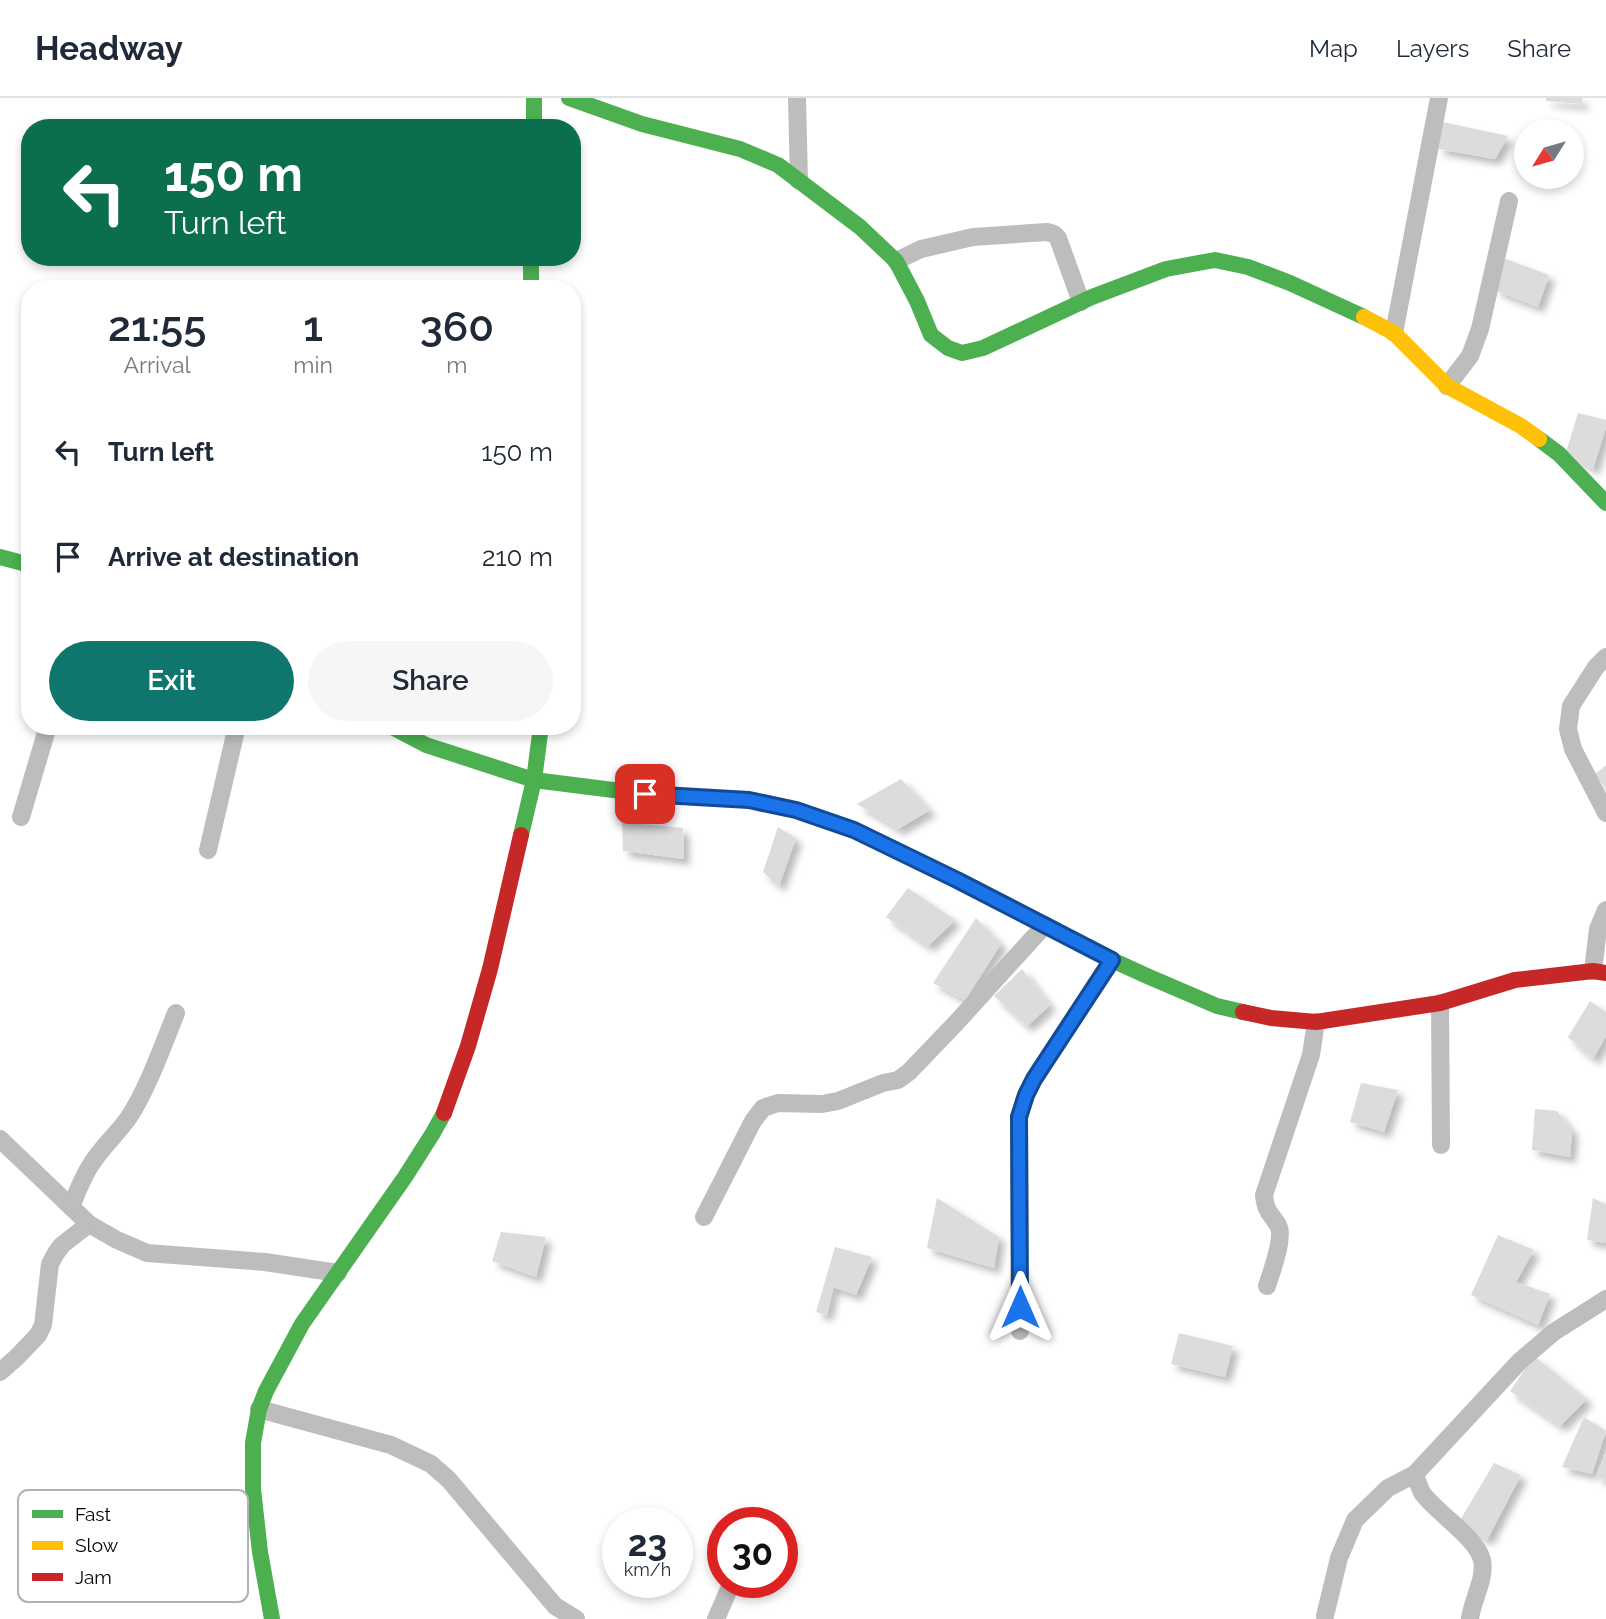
<!DOCTYPE html>
<style>
:root{--surface:#fff;--page:#f6f6f7;--text:#1f2937;--muted:#747a83;--line:#e0e1e3;--accent:#0f766e}
body{margin:0;font-family:Raleway,sans-serif;background:var(--page);color:var(--text);height:100vh;display:flex;flex-direction:column;font-size:26px;white-space:nowrap}
*{box-sizing:border-box;margin:0}
p{font-size:23px;color:var(--muted)}
.icon{flex:none;width:38px;height:38px;fill:none;stroke:currentColor;stroke-width:2;stroke-linecap:round;stroke-linejoin:round}
.map{position:relative;flex:1;overflow:hidden}
.panel{position:absolute;left:21px;top:182px;width:560px;height:455px;display:flex;flex-direction:column;background:var(--surface);border-radius:28px;box-shadow:0 4px 10px #0003}
.panel>*{flex:none}
.hud{position:absolute;left:21px;top:21px;width:560px;height:147px;border-radius:28px;box-shadow:0 4px 10px #0003;background:#0b6e4f;color:#fff;overflow:hidden}
.needle{width:46px;rotate:233deg}
.buttons{position:absolute;left:1514px;top:21px;display:grid;gap:14px}
.buttons a{display:grid;place-items:center;width:70px;height:70px;border-radius:50%;background:var(--surface);box-shadow:0 4px 10px #0003;font-size:35px}
.speed{position:absolute;left:602px;top:1409px;display:flex;gap:14px;font-size:35px;font-weight:700;text-align:center}
.speed>*{display:grid;place-content:center;width:91px;height:91px;border-radius:50%;background:var(--surface);box-shadow:0 4px 10px #0003;line-height:1}
.speed small{font-size:18px;font-weight:400}
.speed .limit{border:10px solid #d22;background:#fff;color:#111}
.pin{position:absolute;display:grid;place-items:center;width:60px;height:60px;color:#fff;margin:-30px;border-radius:14px;box-shadow:0 4px 10px #0006}
.me{position:absolute;width:77px;margin:-38px;rotate:0deg;stroke-linejoin:round;filter:drop-shadow(0 0 5px #0008)}
.turn{display:flex;align-items:center;gap:24px;height:147px;padding:0 28px;font-size:32px}
.turn .icon{width:91px;height:91px;stroke-width:2.5}
.turn b{display:block;font-size:49px;line-height:60px}
.eta{display:flex;justify-content:space-evenly;align-items:center;height:119px;text-align:center}
.eta b{font-size:42px;font-weight:600;line-height:49px}
.primary-button{display:flex;gap:14px;margin-top:auto;padding:14px 28px}
.primary-button a{flex:1;height:80px;border-radius:42px;background:var(--accent);color:#fff;font-size:28px;font-weight:600;line-height:80px;text-align:center}
.primary-button a+a{background:var(--page);color:var(--text)}
ul{padding:0;list-style:none}
li{display:flex;align-items:center;gap:21px;height:105px;padding:0 28px}
li div{flex:1}
li b{display:block;font-size:26px}
li em{font-style:normal}
header{display:flex;align-items:center;gap:42px;box-sizing:border-box;height:98px;padding:0 35px;background:var(--surface);border-bottom:2px solid var(--line)}
header strong{font-size:33px}
nav{display:flex;gap:38px;margin-inline-start:auto;font-size:24px}
.map>svg:first-child{display:block}
.building{fill:#dcdcdc;filter:url(#shadow)}
.lines{fill:none;stroke-linecap:round;stroke-linejoin:round}
.street{stroke:#bdbdbd;stroke-width:18}
.fast{stroke:#4caf50;stroke-width:16}
.slow{stroke:#ffc107;stroke-width:16}
.jam{stroke:#c62828;stroke-width:16}
.route-casing{stroke:#114b97;stroke-width:18}
.route{stroke:#1a73e8;stroke-width:12}
.key{fill:#fff;stroke:#b2b2b2;stroke-width:2}
.key-label{font-size:19px;fill:#000}
</style>
<header>
<strong>Headway</strong>
<nav><a>Map</a><a>Layers</a><a>Share</a></nav>
</header>
<div class="map">
<svg width="1606" height="1521" viewBox="0 0 1606 1521">
<defs>
<filter id="shadow"><feDropShadow dx="6" dy="6" stdDeviation="3.5" flood-color="#0004"/></filter>
</defs>
<rect width="100%" height="100%" fill="#fff"/>
<g class="building">
<polygon points="1546,0 1582,0 1582,6 1546,3"/>
<polygon points="1443,24 1508,38 1495,61 1438,51"/>
<polygon points="1501,159 1549,177 1538,209 1495,192"/>
<polygon points="1578,315 1606,322 1606,329 1593,371 1566,354"/>
<polygon points="1606,667 1606,690 1594,677"/>
<polygon points="901,681 930,712 898,731 857,706"/>
<polygon points="622,724 683,730 684,761 623,753"/>
<polygon points="778,729 796,740 779,788 763,774"/>
<polygon points="908,790 955,822 928,848 886,819"/>
<polygon points="976,820 1001,846 965,902 933,885"/>
<polygon points="1022,871 1050,907 1027,928 994,898"/>
<polygon points="1590,903 1606,914 1606,938 1593,961 1568,939"/>
<polygon points="1361,985 1398,992 1384,1034 1350,1024"/>
<polygon points="1535,1011 1557,1013 1572,1033 1570,1059 1532,1052"/>
<polygon points="937,1100 999,1139 994,1170 927,1150"/>
<polygon points="1593,1100 1606,1106 1606,1145 1587,1142"/>
<polygon points="501,1134 546,1139 536,1179 492,1163"/>
<polygon points="1498,1137 1534,1152 1516,1184 1550,1196 1538,1227 1471,1197"/>
<polygon points="835,1149 872,1159 856,1197 833,1189 827,1217 816,1214"/>
<polygon points="1179,1235 1233,1248 1225,1279 1171,1266"/>
<polygon points="1534,1258 1587,1301 1560,1328 1510,1293"/>
<polygon points="1584,1319 1606,1333 1592,1376 1562,1369"/>
<polygon points="1606,1355 1606,1383 1596,1378"/>
<polygon points="1494,1365 1521,1377 1487,1442 1459,1424"/>
</g>
<g class="lines">
<g class="street">
<polyline points="797,0 799,83"/>
<polyline points="896,163 921,151 973,139 1047,134 1054,136 1058,140 1081,204"/>
<polyline points="1394,235 1439,0"/>
<polyline points="1447,288 1470,258 1480,231 1509,103"/>
<polyline points="1606,559 1596,569 1571,608 1568,631 1573,651 1606,715"/>
<polyline points="21,719 48,628"/>
<polyline points="208,752 237,628"/>
<polyline points="1593,873 1598,831 1606,812"/>
<polyline points="1440,905 1441,1047"/>
<polyline points="0,1041 89,1126 117,1142 147,1155 265,1164 338,1175"/>
<path d="M71,1109C77,1094 83,1078 92,1065C103,1048 118,1035 129,1019C148,990 163,947 176,915"/>
<polyline points="704,1119 753,1023 763,1010 778,1005 822,1006 838,1003 883,985 898,982 909,974 956,925 1045,827"/>
<path d="M1267,1188C1271,1175 1285,1139 1278,1127C1270,1114 1266,1115 1264,1097L1311,957L1316,924"/>
<polyline points="1020,1233 1019,1019 1026,997 1034,981 1112,862"/>
<polyline points="0,1274 17,1259 38,1237 43,1227 50,1166 56,1155 62,1147 89,1126"/>
<polyline points="259,1311 391,1347 431,1366 449,1382 555,1508 576,1521"/>
<path d="M1415,1376C1417,1382 1419,1390 1423,1396C1437,1415 1477,1440 1482,1462C1486,1481 1472,1502 1470,1521"/>
<polyline points="1325,1518 1339,1460 1355,1422 1388,1390 1415,1376 1520,1263 1554,1234 1606,1201"/>
<polyline points="716,1521 732,1484"/>
</g>
<g class="fast">
<polyline points="534,0 534,30"/>
<polyline points="569,0 642,26 740,51 778,67 860,129 896,163 917,203 931,237 948,250 962,255 983,250 1092,199 1166,171 1215,162 1248,169 1290,185 1364,219"/>
<polyline points="531,159 531,191"/>
<polyline points="1539,341 1559,356 1606,405"/>
<polyline points="0,459 30,467"/>
<polyline points="390,628 426,647 534,682 645,696 749,702 796,712 854,732 957,782 1112,862 1147,878 1217,908 1243,914"/>
<polyline points="521,737 534,682 541,628"/>
<polyline points="272,1521 260,1454 253,1391 253,1345 259,1311 266,1293 302,1226 405,1079 433,1035 444,1015"/>
</g>
<polyline class="slow" points="1364,219 1394,235 1447,288 1521,328 1539,341"/>
<g class="jam">
<polyline points="1243,914 1271,920 1316,924 1440,905 1515,882 1593,873 1606,875"/>
<polyline points="444,1015 468,948 490,871 521,737"/>
</g>
</g>
<g class="lines">
<defs>
<polyline id="route" points="645,696 749,702 796,712 854,732 957,782 1112,862 1034,981 1026,997 1019,1019 1020,1209"/>
</defs>
<use href="#route" class="route-casing"/>
<use href="#route" class="route"/>
</g>
<rect x="18" y="1392" width="230" height="112" rx="10" class="key"/>
<rect x="32" y="1412" width="31" height="8" fill="#4caf50"/>
<rect x="32" y="1443" width="31" height="9" fill="#ffc107"/>
<rect x="32" y="1475" width="31" height="8" fill="#c62828"/>
<g class="key-label">
<text x="75" y="1423">Fast</text>
<text x="75" y="1454">Slow</text>
<text x="75" y="1486">Jam</text>
</g>
</svg>
<div class="buttons">
<a><svg class="needle" viewBox="-14 -14 28 28"><path d="M0-13l5 13h-10z" fill="#e53935"/><path d="M0 13l5-13h-10z" fill="#747a83"/></svg></a>
</div>
<div class="speed"><div>23<small>km/h</small></div><div class="limit">30</div></div>
<div class="pin" style="left:645px;top:696px;background:#d93025"><svg class="icon" aria-label="arrive" viewBox="0 0 24 24"><path d="M6 21V4h12l-3 4 3 4H6"/></svg></div>
<svg class="me" style="left:1020px;top:1209px" viewBox="-20 -20 40 40"><path d="M0-17L14 15 0 8-14 15z" fill="#1a73e8" stroke="#fff" stroke-width="4"/></svg>
<div class="hud">
<div class="turn"><svg class="icon" aria-label="left" viewBox="0 0 24 24"><path d="M17 20v-9H6M10 6l-5 5 5 5"/></svg><div><b>150 m</b>Turn left</div></div>
</div>
<section class="panel">
<div class="eta">
<div><b>21:55</b><p>Arrival</p></div>
<div><b>1</b><p>min</p></div>
<div><b>360</b><p>m</p></div>
</div>
<ul>
<li><svg class="icon" aria-label="left" viewBox="0 0 24 24"><path d="M17 20v-9H6M10 6l-5 5 5 5"/></svg><div><b>Turn left</b></div><em>150 m</em></li>
<li><svg class="icon" aria-label="arrive" viewBox="0 0 24 24"><path d="M6 21V4h12l-3 4 3 4H6"/></svg><div><b>Arrive at destination</b></div><em>210 m</em></li>
</ul>
<div class="primary-button"><a>Exit</a><a>Share</a></div>
</section>
</div>
